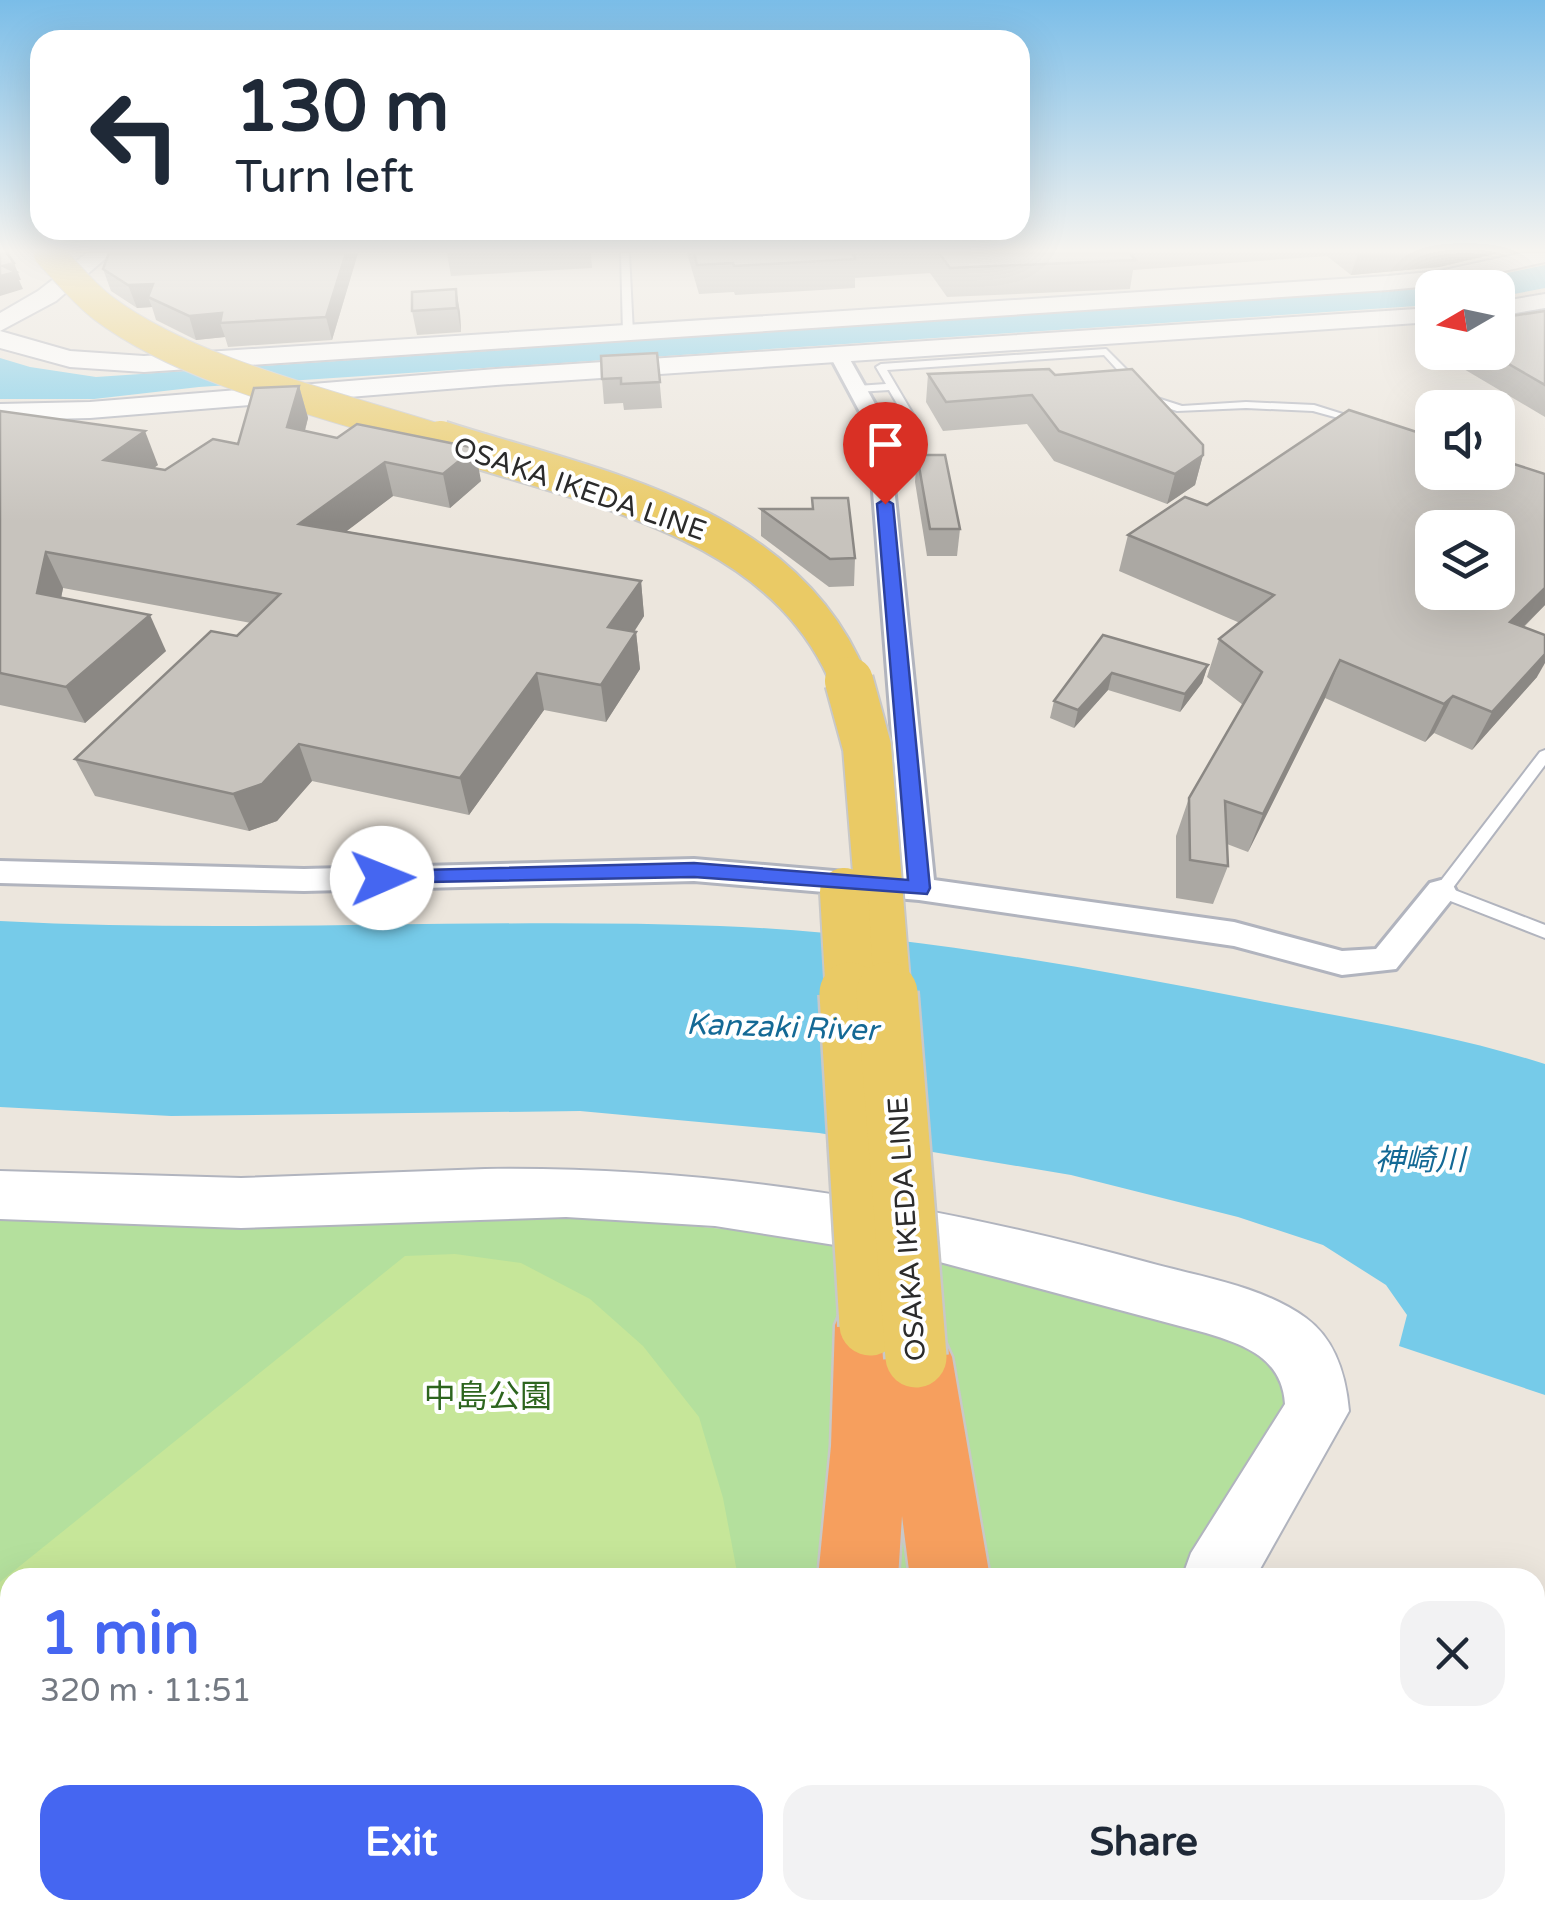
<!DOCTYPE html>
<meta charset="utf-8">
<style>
:root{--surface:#fff;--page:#f2f2f3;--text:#1f2937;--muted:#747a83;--accent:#4566f1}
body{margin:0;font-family:"Varela Round","Noto Sans JP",sans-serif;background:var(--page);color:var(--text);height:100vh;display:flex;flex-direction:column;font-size:38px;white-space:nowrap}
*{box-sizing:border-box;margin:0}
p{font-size:32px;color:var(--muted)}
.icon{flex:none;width:55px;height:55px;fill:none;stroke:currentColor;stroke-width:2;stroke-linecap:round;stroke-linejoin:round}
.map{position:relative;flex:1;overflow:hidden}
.drawer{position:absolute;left:0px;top:1568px;width:1545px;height:352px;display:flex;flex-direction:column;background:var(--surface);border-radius:30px 30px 0 0;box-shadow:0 10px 40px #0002}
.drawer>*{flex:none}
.hud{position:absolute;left:30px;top:30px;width:1000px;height:210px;border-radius:30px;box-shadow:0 10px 40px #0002;background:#fff;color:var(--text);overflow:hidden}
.needle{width:65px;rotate:261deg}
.tools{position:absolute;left:1415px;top:270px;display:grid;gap:20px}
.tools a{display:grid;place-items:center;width:100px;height:100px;border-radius:20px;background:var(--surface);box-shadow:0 10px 40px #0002;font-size:50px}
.pin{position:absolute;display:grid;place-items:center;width:85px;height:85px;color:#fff;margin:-102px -42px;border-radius:50% 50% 50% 0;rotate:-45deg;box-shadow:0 0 10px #0007}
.pin .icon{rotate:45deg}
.me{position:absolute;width:110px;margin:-55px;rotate:89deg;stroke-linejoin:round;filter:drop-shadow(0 0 8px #0008)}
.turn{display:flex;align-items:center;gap:35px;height:210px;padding:0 40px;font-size:45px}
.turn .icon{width:130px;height:130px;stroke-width:2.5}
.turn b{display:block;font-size:70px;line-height:85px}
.round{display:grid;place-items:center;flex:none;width:105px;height:105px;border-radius:30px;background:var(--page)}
.head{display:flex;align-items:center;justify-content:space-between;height:170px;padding:0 40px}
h1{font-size:60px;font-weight:700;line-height:75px;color:var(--accent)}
.button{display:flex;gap:20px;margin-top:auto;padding:20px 40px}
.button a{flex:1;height:115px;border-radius:30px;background:var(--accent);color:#fff;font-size:40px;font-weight:700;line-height:115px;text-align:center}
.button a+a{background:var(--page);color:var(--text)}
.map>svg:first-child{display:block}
.green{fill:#b4e09d}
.pitch{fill:#c6e699}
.water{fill:#76cbe9}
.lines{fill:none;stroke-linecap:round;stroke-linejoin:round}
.lane-casing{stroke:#b1b4be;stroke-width:4}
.street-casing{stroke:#b1b4be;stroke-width:6}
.secondary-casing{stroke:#b1b4be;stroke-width:4}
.primary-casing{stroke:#c8c8c8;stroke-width:6}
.highway-casing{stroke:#c8c8c8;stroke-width:5}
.lane{fill:#fff;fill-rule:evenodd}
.street{fill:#fff;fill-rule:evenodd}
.secondary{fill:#fff;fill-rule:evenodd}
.primary{fill:#eaca65;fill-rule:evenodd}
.highway{fill:#f69f5e;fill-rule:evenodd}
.primary-bridge-far3-casing{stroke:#c8c8c8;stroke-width:31;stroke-linecap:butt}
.primary-bridge-far2-casing{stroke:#c8c8c8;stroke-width:40;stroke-linecap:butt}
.primary-bridge-far1-casing{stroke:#c8c8c8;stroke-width:52;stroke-linecap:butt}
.primary-bridge-casing{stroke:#c8c8c8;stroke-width:66;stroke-linecap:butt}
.primary-bridge-far3{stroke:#eaca65;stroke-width:29}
.primary-bridge-far2{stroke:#eaca65;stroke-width:36}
.primary-bridge-far1{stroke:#eaca65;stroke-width:48}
.primary-bridge{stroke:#eaca65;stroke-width:61}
.wall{fill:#aba8a3}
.shaded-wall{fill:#8b8884}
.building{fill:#c7c3bd;stroke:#8b8884;stroke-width:2.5;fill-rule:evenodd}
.route{fill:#4566f1;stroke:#2d429d;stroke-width:2.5}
.labels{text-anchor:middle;stroke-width:8;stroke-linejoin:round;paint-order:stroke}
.street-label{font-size:28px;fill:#2b2b2b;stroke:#fff}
.water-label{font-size:30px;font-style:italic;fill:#146995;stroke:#fff}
.near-park-label{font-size:32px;fill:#2d651e;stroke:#fff}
</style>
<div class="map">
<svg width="1545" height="1918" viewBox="0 0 1545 1918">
<rect width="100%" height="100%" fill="#ece6dd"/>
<path class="green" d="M490,1213C616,1221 743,1226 867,1248C1005,1271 1138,1310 1271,1349L1295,1410L1187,1577L10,1578V1910H972L967,1918H0V1215Z"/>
<g class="pitch">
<polygon points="455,1254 521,1263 590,1299 643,1346 699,1417 723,1498 738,1577 10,1578 10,1905 0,1886 0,1582 405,1256"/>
<polygon points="12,1910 707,1910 704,1918 17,1918"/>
</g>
<g class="water">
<polygon points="1545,265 1545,288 1498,297 1498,288 1440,287"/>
<polygon points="1432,288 1432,305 199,387 94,399 0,399 0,358 30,367 96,377"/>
<path d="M0,921C240,934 480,917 720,926C900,933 1078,966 1255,1000C1352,1019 1451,1034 1545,1064V1395L1399,1346L1407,1315L1386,1285L1323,1245L1238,1217L1071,1175L819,1133L580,1111L171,1116L0,1107Z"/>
</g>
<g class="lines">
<defs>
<g id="lane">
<polygon points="621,253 629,253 633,333 628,336 623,333"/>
<polygon points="1106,349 1154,397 1182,406 1246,402 1314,405 1365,421 1360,424 1313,411 1246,408 1177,411 1146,401 1104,355 887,370 920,426 915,429 910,426 889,390 857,392 852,389 857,386 886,384 876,367 881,364"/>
<polygon points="1545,750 1545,765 1452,889 1545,925 1545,938 1435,895 1433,891 1540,752"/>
</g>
<polygon id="street" points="839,351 848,356 888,427 934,880 1234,922 1342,951 1376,949 1430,883 1441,880 1452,883 1456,891 1452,899 1396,969 1342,975 1234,946 919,900 694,881 304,891 0,883 0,861 304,869 694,859 903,877 868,427 830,356"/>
<g id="secondary">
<polygon points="87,253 112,253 56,301 0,331 0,313 38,291"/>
<polygon points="1522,253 1545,253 1545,262 1440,285 1388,290 144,372 70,367 0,348 0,331 70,351 144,356 1388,276 1440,271"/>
<polygon points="1545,294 1545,308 1498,316 1498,302"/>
<polygon points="1432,308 1432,322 496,385 90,418 0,420 0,404 90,402 496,369"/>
<path d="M485,1169C712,1166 931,1203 1150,1263C1201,1277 1262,1286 1306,1318C1336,1340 1346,1376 1349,1411L1255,1578H1182L1191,1553L1285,1404C1282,1358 1245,1345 1206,1333L936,1261L715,1226L566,1217L241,1228L0,1219V1171L241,1178Z"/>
<polygon points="1535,1651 1545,1656 1545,1732 1535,1728"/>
<polygon points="967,1910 1050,1910 1046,1918 963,1918"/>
<polygon points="1119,1910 1202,1910 1198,1918 1115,1918"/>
</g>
<polygon id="primary" points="816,1910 952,1910 951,1918 815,1918"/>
<g id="highway">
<polygon points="870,1292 895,1302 905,1327 916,1323 941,1333 952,1357 990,1578 910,1578 902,1516 898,1578 818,1578 831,1446 835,1325 845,1302"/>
<polygon points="756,1910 850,1910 848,1918 754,1918"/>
<polygon points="909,1910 1003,1910 1002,1918 908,1918"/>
</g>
</defs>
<use href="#lane" class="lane-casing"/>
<use href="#street" class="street-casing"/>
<use href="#secondary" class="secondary-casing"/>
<use href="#primary" class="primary-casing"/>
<use href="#highway" class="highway-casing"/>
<use href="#lane" class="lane"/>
<use href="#street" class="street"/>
<use href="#secondary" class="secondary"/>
<use href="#primary" class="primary"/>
<use href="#highway" class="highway"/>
<defs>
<path id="primary-bridge-far3" d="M48,253C66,271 83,293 103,308C192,375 342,407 449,442"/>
<path id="primary-bridge-far2" d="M441,439C592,488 785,519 850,683"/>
<g id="primary-bridge-far1">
<polyline points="849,681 867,747 887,996"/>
<polyline points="844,892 850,996"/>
</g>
<g id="primary-bridge">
<polyline points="850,993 870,1325"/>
<polyline points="887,993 916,1357"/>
</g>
</defs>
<use href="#primary-bridge-far3" class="primary-bridge-far3-casing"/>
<use href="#primary-bridge-far2" class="primary-bridge-far2-casing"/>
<use href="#primary-bridge-far1" class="primary-bridge-far1-casing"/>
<use href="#primary-bridge" class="primary-bridge-casing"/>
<use href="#primary-bridge-far3" class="primary-bridge-far3"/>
<use href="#primary-bridge-far2" class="primary-bridge-far2"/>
<use href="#primary-bridge-far1" class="primary-bridge-far1"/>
<use href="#primary-bridge" class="primary-bridge"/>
</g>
<g class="wall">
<polygon points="109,253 358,253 332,340 228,347 225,337 196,340 156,320 152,307 137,308 111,291 103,269"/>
<polygon points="447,253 591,253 592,268 451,276"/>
<polygon points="687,253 1498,253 1439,267 1351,275 1327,256 1133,270 1130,289 947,297 930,273 855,278 855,288 735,295 734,292 699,294"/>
<polygon points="456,289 460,313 461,332 417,335 412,311"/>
<polygon points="1545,311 1545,417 1435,352 1498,352"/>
<polygon points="657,353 662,408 624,410 623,403 604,404 602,379"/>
<polygon points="928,374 1055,375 1203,455 1195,485 1167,504 1054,461 1027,424 943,431 926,402"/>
<polygon points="299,386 308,418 305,431 481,481 450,508 393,496 346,531 641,581 644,616 634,632 636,632 640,669 606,722 544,710 469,815 312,781 277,821 249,831 95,796 75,759 237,636 251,623 63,588 61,598 166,651 85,723 0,705 0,411 158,465 153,468 165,470 238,444"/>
<polygon points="917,455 960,529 957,556 927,556 915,482"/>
<polygon points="812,498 855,558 854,586 829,587 761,536 761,509 812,509"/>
<polygon points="1207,505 1545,605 1524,627 1537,677 1472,750 1434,733 1425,742 1325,698 1248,852 1227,844 1228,866 1213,904 1176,898 1176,836 1189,798 1243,705 1207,677 1219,639 1240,623 1119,571 1128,535"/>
<polygon points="1103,635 1208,665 1202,683 1180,712 1108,690 1074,728 1050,718 1054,701"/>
<polygon points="1259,1910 1523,1910 1519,1918 1254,1918"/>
</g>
<g class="shaded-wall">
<polygon points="346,253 358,253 332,340 326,317"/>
<polygon points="1358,253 1498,253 1439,267 1351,275"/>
<polygon points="14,263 21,280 19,280 23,289 0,296 0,276 3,266"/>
<polygon points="153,284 148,297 152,307 137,308 128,285"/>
<polygon points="456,289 460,313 461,332 457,308"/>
<polygon points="222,313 220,323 225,337 196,340 189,316"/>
<polygon points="299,386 308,418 297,460 287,427"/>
<polygon points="145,431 158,465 118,494 104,460"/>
<polygon points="475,448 481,481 450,508 443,474"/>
<polygon points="1203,455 1195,485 1167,504 1175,474"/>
<polygon points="385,462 393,496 310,559 299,524"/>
<polygon points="46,552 63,588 55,629 37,593"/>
<polygon points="641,581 644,616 613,664 608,627"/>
<polygon points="1545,588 1545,605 1491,659 1510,622"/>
<polygon points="150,615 166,651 85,723 66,687"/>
<polygon points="636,632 640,669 606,722 601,685"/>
<polygon points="1545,654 1545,663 1537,677 1472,750 1492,712"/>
<polygon points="1340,660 1325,698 1248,852 1263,814"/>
<polygon points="1208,665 1202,683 1180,712 1185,694"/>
<polygon points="537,673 544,710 469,815 460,778"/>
<polygon points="1112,673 1108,690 1074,728 1078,710"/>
<polygon points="1453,696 1434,733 1425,742 1444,704"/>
<polygon points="299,744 312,781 277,821 249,831 233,794"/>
</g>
<g class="building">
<polygon points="0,253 7,253 14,263 3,266 16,272 0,276"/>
<polygon points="109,253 346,253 326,317 220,323 222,313 189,316 148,297 153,284 128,285 103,269"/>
<polygon points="694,253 852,253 856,259 734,266 733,263 697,265"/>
<polygon points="939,253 1129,253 1136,260 950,268"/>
<polygon points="456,289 457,308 412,311 412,292"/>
<polygon points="1545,311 1545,385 1488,352 1498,352 1498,318"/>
<polygon points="657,353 660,382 621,384 621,378 602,379 601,356"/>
<polygon points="1049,369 1055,375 1132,369 1203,445 1203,455 1175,474 1059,431 1032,395 946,402 928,374"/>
<polygon points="299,386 287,427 337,438 357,424 475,448 443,474 385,462 299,524 641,581 608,627 636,632 601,685 537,673 460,778 299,744 262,784 233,794 75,759 211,631 237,636 280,594 46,552 37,593 150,615 66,687 0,673 0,411 145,431 104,460 165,470 213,439 238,444 254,388"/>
<path d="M1349,410L1432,437V472H1498V459L1545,474V588L1510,622L1545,635V654L1492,712L1453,696L1444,704L1340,660L1263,814L1225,801L1228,866L1190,860L1189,798L1262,672L1219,639L1274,595L1128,535L1185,497L1207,505ZM1432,528H1498V592H1432Z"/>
<polygon points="917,455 945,455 960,529 930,529"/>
<polygon points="812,498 848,498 855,558 830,559 761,509 813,509"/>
<polygon points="1103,635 1208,665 1185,694 1112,673 1078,710 1054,701"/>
<polygon points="1535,1757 1545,1766 1545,1863 1535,1884"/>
<polygon points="1284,1910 1523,1910 1519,1918 1279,1918"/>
</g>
<linearGradient id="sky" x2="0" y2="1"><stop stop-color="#7abde8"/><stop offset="0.48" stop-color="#f6f4f0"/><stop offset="1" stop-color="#f6f4f0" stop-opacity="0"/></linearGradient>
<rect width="1545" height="522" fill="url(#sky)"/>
<polygon class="route" points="885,499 893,504 930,888 927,894 694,877 374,883 371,878 374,873 382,871 694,863 908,880 877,504"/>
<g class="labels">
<g class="street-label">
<text transform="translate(580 488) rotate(19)" y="10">OSAKA IKEDA LINE</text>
<text transform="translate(906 1229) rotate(-94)" y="10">OSAKA IKEDA LINE</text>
</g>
<g class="water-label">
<text transform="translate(782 1027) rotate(2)" y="10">Kanzaki River</text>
<text x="1420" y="1170">神崎川</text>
</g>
<g class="near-park-label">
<text x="488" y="1407">中島公園</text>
</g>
</g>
</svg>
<div class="tools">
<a><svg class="needle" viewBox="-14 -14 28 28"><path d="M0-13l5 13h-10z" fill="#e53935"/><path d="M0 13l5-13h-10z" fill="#747a83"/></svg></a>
<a><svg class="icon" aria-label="sound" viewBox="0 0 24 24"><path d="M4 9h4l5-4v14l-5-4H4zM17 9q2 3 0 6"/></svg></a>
<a><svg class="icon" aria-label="layers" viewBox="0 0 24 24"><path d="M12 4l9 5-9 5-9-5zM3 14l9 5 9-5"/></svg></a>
</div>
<div class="pin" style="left:885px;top:504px;background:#d93025"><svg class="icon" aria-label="arrive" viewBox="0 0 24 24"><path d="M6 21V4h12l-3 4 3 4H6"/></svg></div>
<svg class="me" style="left:382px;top:878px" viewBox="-20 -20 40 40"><circle r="19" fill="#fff"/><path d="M0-13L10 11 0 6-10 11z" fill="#4566f1"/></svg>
<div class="hud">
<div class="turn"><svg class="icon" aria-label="left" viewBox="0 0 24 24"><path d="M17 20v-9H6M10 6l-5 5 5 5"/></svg><div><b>130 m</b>Turn left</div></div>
</div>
<section class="drawer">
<div class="head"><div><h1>1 min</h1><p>320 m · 11:51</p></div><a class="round"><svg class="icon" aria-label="close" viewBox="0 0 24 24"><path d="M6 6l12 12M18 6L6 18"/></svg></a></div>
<div class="button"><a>Exit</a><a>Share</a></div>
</section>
</div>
